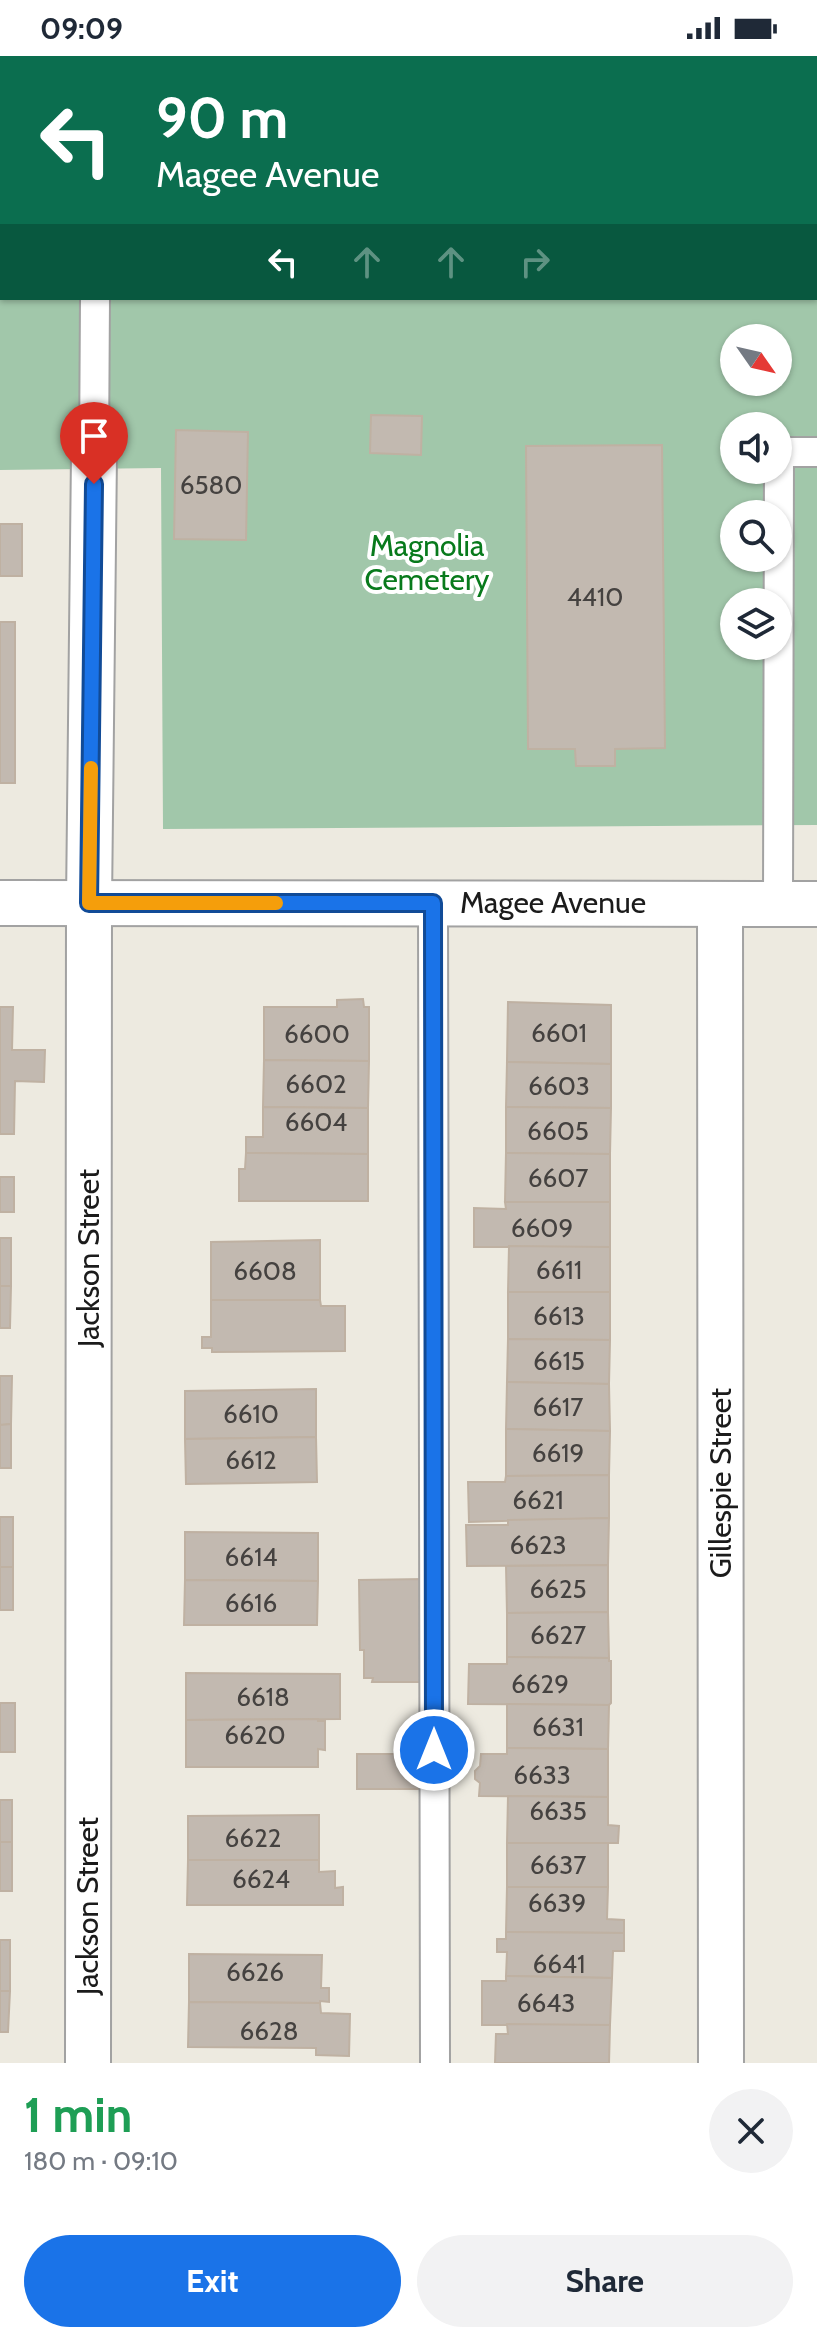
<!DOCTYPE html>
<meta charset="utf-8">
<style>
:root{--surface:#fff;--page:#f2f2f3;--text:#1f2937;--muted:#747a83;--accent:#1a73e8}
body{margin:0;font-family:Cabin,sans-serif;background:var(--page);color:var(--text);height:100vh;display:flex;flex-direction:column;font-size:30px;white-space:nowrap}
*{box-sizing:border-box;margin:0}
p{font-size:26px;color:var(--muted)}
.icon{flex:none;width:44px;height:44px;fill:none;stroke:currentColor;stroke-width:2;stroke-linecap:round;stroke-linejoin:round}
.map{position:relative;height:2007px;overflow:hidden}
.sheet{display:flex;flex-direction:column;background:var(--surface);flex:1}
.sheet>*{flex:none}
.guide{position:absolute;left:0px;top:0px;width:818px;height:244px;box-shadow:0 2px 6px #0004;background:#0b6e4f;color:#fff;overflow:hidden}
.needle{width:52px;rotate:124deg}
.buttons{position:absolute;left:720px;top:268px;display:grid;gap:16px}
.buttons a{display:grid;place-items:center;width:72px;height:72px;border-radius:50%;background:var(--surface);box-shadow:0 2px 6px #0004;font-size:40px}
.pin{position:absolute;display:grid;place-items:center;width:68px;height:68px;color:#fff;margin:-82px -34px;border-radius:50% 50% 50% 0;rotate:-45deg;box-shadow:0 0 8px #0007}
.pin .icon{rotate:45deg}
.me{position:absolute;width:88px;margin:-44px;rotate:0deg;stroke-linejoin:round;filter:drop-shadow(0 0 6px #0008)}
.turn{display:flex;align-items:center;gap:28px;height:168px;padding:0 24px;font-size:36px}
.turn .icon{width:104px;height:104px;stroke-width:2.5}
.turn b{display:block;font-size:56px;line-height:68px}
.lanes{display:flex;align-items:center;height:76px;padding:0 24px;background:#0003;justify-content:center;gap:40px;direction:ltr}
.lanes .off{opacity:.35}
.round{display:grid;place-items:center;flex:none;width:84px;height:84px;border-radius:42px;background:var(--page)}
.head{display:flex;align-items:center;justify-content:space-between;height:136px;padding:0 24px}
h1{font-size:48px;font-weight:700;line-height:60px;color:#1e9e55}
.cta{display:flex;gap:16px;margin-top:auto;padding:16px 24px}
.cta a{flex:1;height:92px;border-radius:48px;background:var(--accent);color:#fff;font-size:32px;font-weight:700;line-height:92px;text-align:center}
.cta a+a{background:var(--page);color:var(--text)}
.status{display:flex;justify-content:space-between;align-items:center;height:56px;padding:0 40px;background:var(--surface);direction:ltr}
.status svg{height:22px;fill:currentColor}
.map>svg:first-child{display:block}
.cemetery{fill:#a1c7aa;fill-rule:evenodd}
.building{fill:#c2b9b0;stroke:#bfb1a2;stroke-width:2}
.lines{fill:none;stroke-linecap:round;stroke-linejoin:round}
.lane-casing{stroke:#a2a2a2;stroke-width:32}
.street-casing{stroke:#a2a2a2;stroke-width:48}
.lane{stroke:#fff;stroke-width:28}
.street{stroke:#fff;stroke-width:44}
.route-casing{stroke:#114b97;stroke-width:20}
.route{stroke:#1a73e8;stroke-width:14}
.slow{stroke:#f59e0b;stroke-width:14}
.labels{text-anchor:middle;stroke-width:8;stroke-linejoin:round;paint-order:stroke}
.number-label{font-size:26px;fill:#454240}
.park-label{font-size:30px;fill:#087a1c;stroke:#fff}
.street-label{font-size:30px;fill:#1b1b1b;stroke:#fff}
</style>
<div class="status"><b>09:09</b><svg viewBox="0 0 49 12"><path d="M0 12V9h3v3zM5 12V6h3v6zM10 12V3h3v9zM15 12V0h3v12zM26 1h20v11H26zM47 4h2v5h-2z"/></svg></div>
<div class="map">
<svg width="817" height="2007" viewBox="0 0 817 2007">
<rect width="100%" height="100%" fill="#edeae0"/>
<path class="cemetery" d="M0,0H817V769L163,773L161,412L0,414ZM2,2H816V242H2ZM734,282H778V326H734ZM734,370H778V414H734ZM734,458H778V502H734ZM734,546H778V590H734Z"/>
<g class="building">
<polygon points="371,359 422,360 421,399 370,397"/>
<polygon points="176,374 248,376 246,484 174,483"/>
<polygon points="662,389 665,692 615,693 615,710 576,710 575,693 528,693 526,390"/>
<rect x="0" y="468" width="22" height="52"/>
<rect x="0" y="566" width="15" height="161"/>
<polygon points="363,943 364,951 369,951 369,1005 264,1004 264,951 337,951 337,944"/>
<polygon points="508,946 611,949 611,1008 507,1006"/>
<polygon points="0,951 13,951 12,994 45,994 44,1026 15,1025 14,1078 0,1078"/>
<polygon points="264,1004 369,1005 368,1052 263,1051"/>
<polygon points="507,1006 611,1008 611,1052 506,1051"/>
<polygon points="263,1051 368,1052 368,1098 246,1097 246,1081 263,1081"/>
<polygon points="506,1051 611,1052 610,1098 506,1097"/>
<polygon points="246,1097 368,1098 368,1145 239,1145 239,1113 245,1113"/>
<polygon points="506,1097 610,1098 610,1146 505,1146"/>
<rect x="0" y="1121" width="14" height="35"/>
<polygon points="505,1146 610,1146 610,1191 474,1191 474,1152 506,1153"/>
<rect x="0" y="1182" width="11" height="48"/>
<polygon points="320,1184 320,1244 211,1244 211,1186"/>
<polygon points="509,1190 610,1191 610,1236 508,1236"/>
<polygon points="0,1230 11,1230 10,1272 0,1272"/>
<polygon points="508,1236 610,1236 610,1284 508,1283"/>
<polygon points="211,1244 320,1244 321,1250 345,1250 345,1295 212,1296 212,1292 202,1292 202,1281 211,1281"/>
<polygon points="508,1283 610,1284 609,1328 507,1326"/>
<polygon points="0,1320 12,1320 11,1368 0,1369"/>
<polygon points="507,1326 609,1328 610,1375 506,1373"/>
<polygon points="316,1333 316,1381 185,1383 185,1335"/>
<polygon points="11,1368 11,1412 0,1412 0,1369"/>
<polygon points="506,1373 610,1375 609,1419 506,1420"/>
<polygon points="316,1381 317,1426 186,1428 185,1383"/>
<polygon points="609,1419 609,1462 469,1466 468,1426 505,1426 506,1420"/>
<rect x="0" y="1461" width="13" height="50"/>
<polygon points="609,1462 608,1509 467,1510 466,1469 508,1469 508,1464"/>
<polygon points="185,1476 318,1477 318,1525 185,1524"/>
<polygon points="608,1509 608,1556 507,1557 506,1510"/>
<rect x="0" y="1511" width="13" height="43"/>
<polygon points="424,1523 425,1626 372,1626 373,1622 364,1622 364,1594 360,1594 359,1524"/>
<polygon points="185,1524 318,1525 317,1569 184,1569"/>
<polygon points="608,1556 609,1602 507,1601 507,1557"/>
<polygon points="507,1601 609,1602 609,1605 611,1605 611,1647 609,1649 468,1648 469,1608 507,1608"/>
<polygon points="186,1617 340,1618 340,1663 186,1664"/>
<rect x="0" y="1647" width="15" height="49"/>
<polygon points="507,1648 609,1649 608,1693 507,1692"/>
<polygon points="318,1663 318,1665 325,1665 325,1694 318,1693 318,1711 186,1711 186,1664"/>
<polygon points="507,1692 608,1693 608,1741 479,1740 480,1727 475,1723 475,1715 480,1710 481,1698 507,1698"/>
<rect x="357" y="1698" width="64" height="35"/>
<polygon points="508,1740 608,1741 608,1769 619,1770 618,1787 507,1787"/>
<rect x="0" y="1744" width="12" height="42"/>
<polygon points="319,1759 319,1804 188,1804 188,1760"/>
<rect x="0" y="1786" width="12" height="49"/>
<rect x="507" y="1787" width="101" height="44"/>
<polygon points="188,1804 319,1804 319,1816 335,1815 335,1832 343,1831 343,1849 187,1849"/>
<polygon points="507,1831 608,1831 607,1863 624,1864 624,1877 506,1876"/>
<polygon points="506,1876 624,1877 624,1895 613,1895 612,1922 506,1920 507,1896 497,1896 497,1883 506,1883"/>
<rect x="0" y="1884" width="10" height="51"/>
<polygon points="189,1898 322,1899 321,1932 329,1932 329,1946 320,1945 320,1947 189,1946"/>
<polygon points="506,1920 612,1922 610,1969 482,1969 482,1925 506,1925"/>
<polygon points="0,1935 10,1935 8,1976 0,1976"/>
<polygon points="189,1946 320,1947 321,1957 350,1958 349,2000 316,1999 316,1992 188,1991"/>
<polygon points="507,1968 610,1969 609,2007 495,2007 496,1978 508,1978"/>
</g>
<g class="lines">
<defs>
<g id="lane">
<polyline points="96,2 96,0"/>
<polyline points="94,398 95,242"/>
<polyline points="433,847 435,2007"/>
<polyline points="778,848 779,396 817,396"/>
</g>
<g id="street">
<polyline points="0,847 817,848"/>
<polyline points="720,848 721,2007"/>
<polyline points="88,2007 89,847 94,398"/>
</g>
</defs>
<use href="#lane" class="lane-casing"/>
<use href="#street" class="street-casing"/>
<use href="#lane" class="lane"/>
<use href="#street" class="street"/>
</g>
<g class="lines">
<defs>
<polyline id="route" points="94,428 89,847 433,847 434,1694"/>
</defs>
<use href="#route" class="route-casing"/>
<use href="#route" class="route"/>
<polyline class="slow" points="91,712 89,847 276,847"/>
</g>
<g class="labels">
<g class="number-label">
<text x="211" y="438">6580</text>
<text x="595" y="550">4410</text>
<text x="559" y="986">6601</text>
<text x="317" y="987">6600</text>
<text x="316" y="1037">6602</text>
<text x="559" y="1039">6603</text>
<text x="316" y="1075">6604</text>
<text x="558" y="1084">6605</text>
<text x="558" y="1131">6607</text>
<text x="542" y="1181">6609</text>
<text x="559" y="1223">6611</text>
<text x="265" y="1224">6608</text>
<text x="559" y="1269">6613</text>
<text x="559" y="1314">6615</text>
<text x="558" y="1360">6617</text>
<text x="251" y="1367">6610</text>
<text x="558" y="1406">6619</text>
<text x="251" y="1413">6612</text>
<text x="538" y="1453">6621</text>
<text x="538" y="1498">6623</text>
<text x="251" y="1510">6614</text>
<text x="558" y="1542">6625</text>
<text x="251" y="1556">6616</text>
<text x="558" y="1588">6627</text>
<text x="540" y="1637">6629</text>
<text x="263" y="1650">6618</text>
<text x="558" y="1680">6631</text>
<text x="255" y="1688">6620</text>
<text x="542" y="1728">6633</text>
<text x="558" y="1764">6635</text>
<text x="253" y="1791">6622</text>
<text x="558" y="1818">6637</text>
<text x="261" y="1832">6624</text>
<text x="557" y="1856">6639</text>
<text x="559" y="1917">6641</text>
<text x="255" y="1925">6626</text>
<text x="546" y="1956">6643</text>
<text x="269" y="1984">6628</text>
</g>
<g class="park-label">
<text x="427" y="500">Magnolia<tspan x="427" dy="34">Cemetery</tspan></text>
</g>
<g class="street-label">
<text x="553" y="857">Magee Avenue</text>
<text transform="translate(89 1202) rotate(-90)" y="10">Jackson Street</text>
<text transform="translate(721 1427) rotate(-90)" y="10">Gillespie Street</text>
<text transform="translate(88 1850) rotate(-90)" y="10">Jackson Street</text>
</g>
</g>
</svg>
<div class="buttons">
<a><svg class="needle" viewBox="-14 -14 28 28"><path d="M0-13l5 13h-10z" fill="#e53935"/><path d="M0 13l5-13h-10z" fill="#747a83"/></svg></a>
<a><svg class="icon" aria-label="sound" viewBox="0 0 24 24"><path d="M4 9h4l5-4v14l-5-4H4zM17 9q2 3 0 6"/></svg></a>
<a><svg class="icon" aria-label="search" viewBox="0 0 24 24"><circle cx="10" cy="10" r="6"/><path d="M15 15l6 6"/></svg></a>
<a><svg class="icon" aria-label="layers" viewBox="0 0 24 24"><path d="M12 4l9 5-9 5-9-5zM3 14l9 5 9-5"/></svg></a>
</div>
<div class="pin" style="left:94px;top:428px;background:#d93025"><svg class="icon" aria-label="arrive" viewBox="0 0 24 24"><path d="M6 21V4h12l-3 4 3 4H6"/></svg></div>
<svg class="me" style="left:434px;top:1694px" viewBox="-20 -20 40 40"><circle r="17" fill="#1a73e8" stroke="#fff" stroke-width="3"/><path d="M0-11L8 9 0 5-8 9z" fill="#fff"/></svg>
<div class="guide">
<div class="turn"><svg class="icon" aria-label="left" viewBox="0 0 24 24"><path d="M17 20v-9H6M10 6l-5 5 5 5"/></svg><div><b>90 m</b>Magee Avenue</div></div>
<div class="lanes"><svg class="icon" aria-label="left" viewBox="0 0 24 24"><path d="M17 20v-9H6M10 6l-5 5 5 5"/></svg><svg class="icon off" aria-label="ahead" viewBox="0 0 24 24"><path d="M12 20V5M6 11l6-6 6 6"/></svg><svg class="icon off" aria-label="ahead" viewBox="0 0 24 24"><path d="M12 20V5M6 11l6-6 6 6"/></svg><svg class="icon off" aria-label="right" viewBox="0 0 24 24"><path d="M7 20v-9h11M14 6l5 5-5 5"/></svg></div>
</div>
</div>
<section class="sheet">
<div class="head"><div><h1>1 min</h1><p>180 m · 09:10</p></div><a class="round"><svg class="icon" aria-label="close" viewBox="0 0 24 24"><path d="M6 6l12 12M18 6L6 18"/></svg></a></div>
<div class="cta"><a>Exit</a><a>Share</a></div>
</section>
